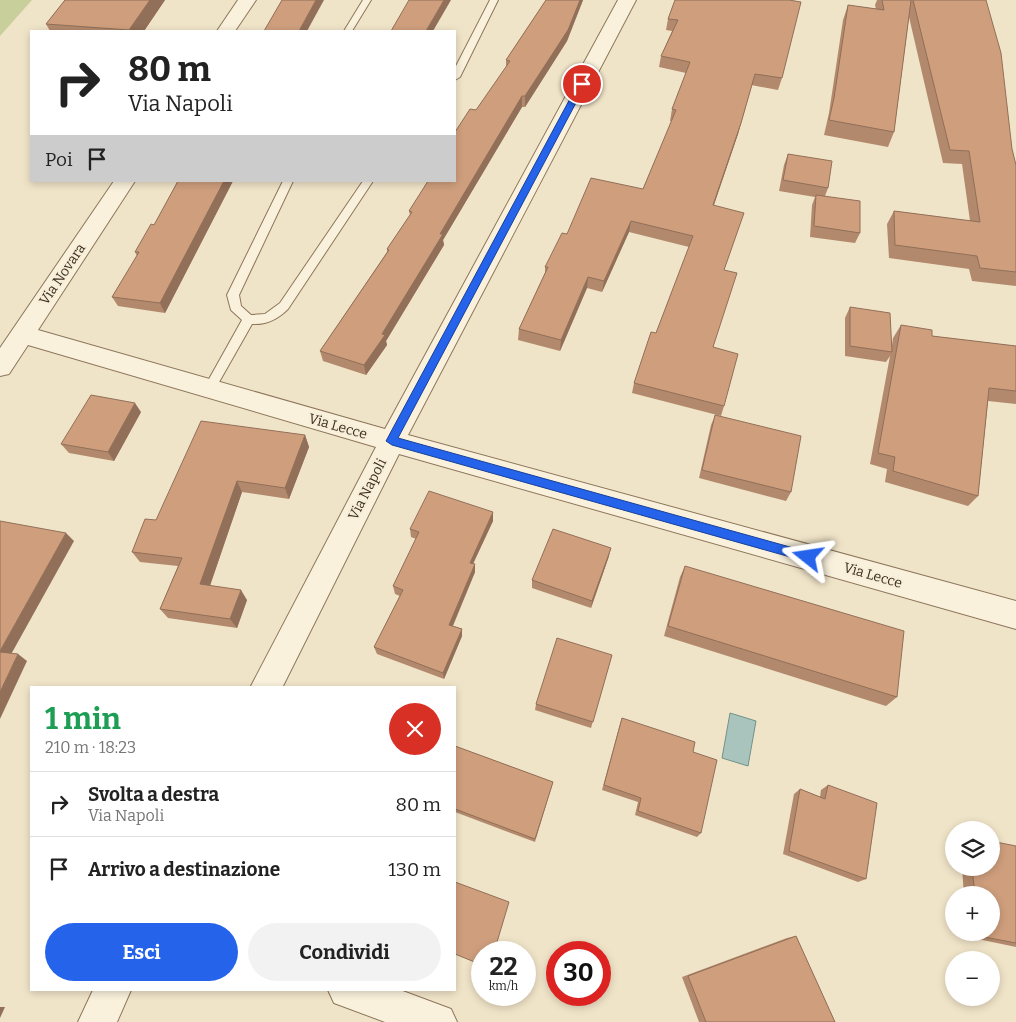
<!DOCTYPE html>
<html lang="it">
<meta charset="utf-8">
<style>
:root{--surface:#fff;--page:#f2f2f2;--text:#222;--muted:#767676;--line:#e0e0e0;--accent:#2563eb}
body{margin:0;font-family:Bitter,serif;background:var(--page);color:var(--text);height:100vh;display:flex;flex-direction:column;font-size:19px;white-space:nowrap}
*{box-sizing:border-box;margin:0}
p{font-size:16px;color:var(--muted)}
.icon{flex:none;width:28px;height:28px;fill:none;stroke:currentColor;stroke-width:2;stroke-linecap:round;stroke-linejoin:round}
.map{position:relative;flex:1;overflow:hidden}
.sheet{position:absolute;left:30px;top:686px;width:426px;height:305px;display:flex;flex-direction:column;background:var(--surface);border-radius:0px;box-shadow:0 2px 8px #0003}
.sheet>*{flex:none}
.top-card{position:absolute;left:30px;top:30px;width:426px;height:152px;border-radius:0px;box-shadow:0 2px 8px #0003;background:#fff;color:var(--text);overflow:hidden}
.buttons{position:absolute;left:945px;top:821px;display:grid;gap:10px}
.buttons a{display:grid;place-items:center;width:55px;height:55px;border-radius:50%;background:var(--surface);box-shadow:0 2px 8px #0003;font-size:25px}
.speed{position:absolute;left:471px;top:941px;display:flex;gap:10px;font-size:25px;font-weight:700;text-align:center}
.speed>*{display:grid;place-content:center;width:65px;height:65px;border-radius:50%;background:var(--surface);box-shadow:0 2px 8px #0003;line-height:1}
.speed small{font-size:12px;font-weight:400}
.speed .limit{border:8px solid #d22;background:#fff;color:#111}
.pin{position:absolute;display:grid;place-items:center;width:42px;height:42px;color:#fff;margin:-21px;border:2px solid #fff;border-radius:50%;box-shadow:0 1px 5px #0007}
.me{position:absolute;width:55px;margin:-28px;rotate:285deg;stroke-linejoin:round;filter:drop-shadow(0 0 4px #0008)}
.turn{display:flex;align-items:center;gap:18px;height:105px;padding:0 15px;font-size:22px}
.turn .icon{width:65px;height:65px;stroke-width:2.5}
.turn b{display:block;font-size:35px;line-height:42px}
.then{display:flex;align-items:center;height:48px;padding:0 15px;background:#0003;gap:10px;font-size:19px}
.round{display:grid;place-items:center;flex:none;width:52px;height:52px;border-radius:26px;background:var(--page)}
.overview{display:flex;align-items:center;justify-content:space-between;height:85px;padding:0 15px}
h1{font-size:30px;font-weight:700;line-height:38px;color:#1e9e55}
.cta{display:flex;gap:10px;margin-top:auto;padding:10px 15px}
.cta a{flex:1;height:58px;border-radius:30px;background:var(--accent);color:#fff;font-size:20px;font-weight:700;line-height:58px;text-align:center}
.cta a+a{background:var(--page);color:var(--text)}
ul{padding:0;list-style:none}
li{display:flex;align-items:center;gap:15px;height:65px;padding:0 15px;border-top:1px solid var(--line)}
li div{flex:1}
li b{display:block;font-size:19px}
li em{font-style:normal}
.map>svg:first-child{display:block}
.green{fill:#c9cf9b}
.water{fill:#a9c4bc;stroke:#6f938a}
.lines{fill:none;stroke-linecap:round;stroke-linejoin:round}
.service-casing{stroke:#8d765c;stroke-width:2}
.minor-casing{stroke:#8d765c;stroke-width:2}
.service{fill:#faf1dc;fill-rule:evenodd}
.minor{fill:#faf1dc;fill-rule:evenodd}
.wall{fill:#b2896c}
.shaded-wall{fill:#916f58}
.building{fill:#cf9f7d;stroke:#916f58}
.route{fill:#2563eb;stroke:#184099}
.labels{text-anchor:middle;stroke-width:4;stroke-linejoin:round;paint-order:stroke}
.street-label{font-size:14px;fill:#3d2e20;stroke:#f7eed8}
</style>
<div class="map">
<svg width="1016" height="1022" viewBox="0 0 1016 1022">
<rect width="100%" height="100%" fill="#f0e4c8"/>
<polygon class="green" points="0,0 32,0 0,36"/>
<polygon class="water" points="730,713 756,721 748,766 722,758"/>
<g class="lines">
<defs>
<g id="service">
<polygon points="363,0 371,0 352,31 344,31"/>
<polygon points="490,0 498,0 460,77 455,80 455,68"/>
<path d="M283,181H293L239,295L241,306L251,315L265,314L280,303L363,181H373L288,309C278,319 267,325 252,324L214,391H206L204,388L242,320L231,310L227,295Z"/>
</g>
<g id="minor">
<polygon points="238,0 256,0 235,31 217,31"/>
<polygon points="618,0 636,0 408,435 1016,601 1016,629 399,454 282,688 250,688 376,447 28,345 9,374 0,376 0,348 114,181 135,181 38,330 385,429"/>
<polygon points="93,990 131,990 117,1022 78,1022"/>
<polygon points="328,990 400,990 451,1009 457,1022 385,1022 334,1003"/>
</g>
</defs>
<use href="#service" class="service-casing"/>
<use href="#minor" class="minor-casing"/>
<use href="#service" class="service"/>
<use href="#minor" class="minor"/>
</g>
<g class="wall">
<polygon points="65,0 165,0 144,31 50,31 46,24"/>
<polygon points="546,0 583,0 567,41 525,107 522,107 443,240 444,245 386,341 387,345 366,375 323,361 320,351 387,252 387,249 410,215 409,211 476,110 506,68 506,60"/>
<polygon points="675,0 782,78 778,90 751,85 738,134 714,205 740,224 724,270 713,347 724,406 721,416 632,393 634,383 656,333 689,247 629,232 602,292 587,288 560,351 518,340 519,329 545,273 545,267 567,234 643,189 672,121 670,121 672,109 686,73 659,67 661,56 672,31 666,30 668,19"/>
<polygon points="877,0 982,0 1012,149 1016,165 1016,286 972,281 969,269 889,258 887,224 894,211 970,221 962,164 943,163 909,17 894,132 888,147 824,135 829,113 843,20 848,5 876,9 875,5"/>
<polygon points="788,154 828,188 825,196 860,233 855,243 810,237 812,205 815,197 779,191 784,165"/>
<polygon points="178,181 233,181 165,313 118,306 112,297 137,256 135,252 154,225"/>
<polygon points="850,307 892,345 893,338 901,325 932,336 1016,346 1016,404 988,401 978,496 968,506 885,482 887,469 870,464 890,356 886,362 845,356 845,318"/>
<polygon points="141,412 114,461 69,453 61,444"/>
<polygon points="715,416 791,492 786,501 699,478 711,425"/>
<polygon points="305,435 309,447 289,499 242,492 210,586 247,600 237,628 168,618 160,609 178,566 140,562 132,552 156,520"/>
<polygon points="493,512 493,521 473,564 475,564 475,572 453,626 462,629 462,636 444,679 377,654 374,647 400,596 395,594 393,586 416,539 411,537 410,529"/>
<polygon points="609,556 591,608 532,588 532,580"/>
<polygon points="685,566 897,697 886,706 664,636 680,577"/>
<polygon points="612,655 591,728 535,710 536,704"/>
<polygon points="622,718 693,752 701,833 697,837 635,815 638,802 602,790 620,724"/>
<polygon points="455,746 553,782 535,842 455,812"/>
<polygon points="828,785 866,879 858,882 783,854 794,794 800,789 820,797 821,790"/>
<polygon points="1016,846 1016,947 968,937 968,932 991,932 991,895 964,895 962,868 991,868"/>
<polygon points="796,936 835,1022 699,1022 682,977 787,938"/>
</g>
<g class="shaded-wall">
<polygon points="150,0 165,0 144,31 129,31 129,30"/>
<polygon points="316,0 324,0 307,31 299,31"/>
<polygon points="444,0 451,0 433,31 426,31"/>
<polygon points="580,0 583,0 567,41 525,107 525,96"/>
<polygon points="755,74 738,134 710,216 713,205"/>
<polygon points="522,96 522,107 443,240 444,245 386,341 387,345 366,375 364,365 440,234"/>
<polygon points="224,181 233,181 165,313 160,303"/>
<polygon points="631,221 629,232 602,292 604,281"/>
<polygon points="588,277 587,288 560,351 561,340"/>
<polygon points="135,403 141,412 114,461 108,452"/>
<polygon points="305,435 309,447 289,499 285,488"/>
<polygon points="237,481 242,492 207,594 200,584"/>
<polygon points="493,512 493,521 470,570 470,563"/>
<polygon points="66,533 74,541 9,658 0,652 0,651"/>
<polygon points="611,548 609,556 591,608 592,601"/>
<polygon points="475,564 475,572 450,632 449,625"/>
<polygon points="241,590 247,600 237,628 230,619"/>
<polygon points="462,629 462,636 444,679 443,673"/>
<polygon points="18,654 27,661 0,719 0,692"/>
<polygon points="0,1007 5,1007 0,1018"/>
</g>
<g class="building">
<polygon points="65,0 150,0 129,30 46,24"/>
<polygon points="282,0 316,0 299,31 264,31"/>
<polygon points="409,0 444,0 426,31 391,31"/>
<polygon points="546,0 580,0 568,30 525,96 522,96 440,234 443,234 382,334 385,335 364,365 320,351 389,250 387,249 412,212 409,211 428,181 455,181 455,132 470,109 476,110 510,61 506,60"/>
<polygon points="675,0 789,0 801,2 782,78 755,74 741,123 713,205 744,213 724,270 737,273 713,347 738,354 724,406 634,383 651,332 656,333 693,236 631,221 604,281 588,277 561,340 519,329 548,267 545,267 562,233 567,234 591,178 643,189 676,110 672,109 690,62 661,56 678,20 668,19"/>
<polygon points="882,0 911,0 894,132 829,120 834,98 848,5 884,10"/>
<polygon points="913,0 986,0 1001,53 1012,149 1016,165 1016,272 980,268 977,256 895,245 894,211 980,222 969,151 950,150"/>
<polygon points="788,154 832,161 828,188 783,180"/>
<polygon points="178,181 224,181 160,303 112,297 139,252 135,252 151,224 154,225"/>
<polygon points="816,195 860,201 860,233 814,226"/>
<polygon points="850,307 890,313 892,352 850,346"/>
<polygon points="901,325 932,330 932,336 1016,346 1016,391 989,388 978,496 893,471 895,457 878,453"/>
<polygon points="91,395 135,403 108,452 61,444"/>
<polygon points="715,415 801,436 791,492 702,470"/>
<polygon points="201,421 305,435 285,488 237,481 200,584 241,590 230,619 160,609 182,558 132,552 145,519 156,520"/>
<polygon points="429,491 493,512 470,563 475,564 449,625 462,629 443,673 374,647 403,590 393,586 419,532 410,529"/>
<polygon points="0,521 66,533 0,651"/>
<polygon points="553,529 611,548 592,601 532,580"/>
<polygon points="685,566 904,631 897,697 668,626"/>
<polygon points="557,638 612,655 593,722 536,704"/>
<polygon points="0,652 18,654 0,692"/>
<polygon points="622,718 695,742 693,752 717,760 701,833 638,811 641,798 604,785"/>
<polygon points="455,746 553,782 535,839 455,809"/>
<polygon points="828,785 877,803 866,879 789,851 800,789 825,799"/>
<polygon points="991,841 1016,846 1016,943 979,936 978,932 991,932 991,895 975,895 972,868 991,868"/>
<polygon points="455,882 509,902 494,952 482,952 482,965 455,954"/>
<polygon points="796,936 835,1022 706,1022 688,976"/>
</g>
<polygon class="route" points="579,82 586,84 398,438 808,552 812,553 814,557 812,561 808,562 392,445 386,441"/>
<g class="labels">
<g class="street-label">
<text transform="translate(62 274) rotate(-56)" y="5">Via Novara</text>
<text transform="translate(338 426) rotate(16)" y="5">Via Lecce</text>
<text transform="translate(367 489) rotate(-63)" y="5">Via Napoli</text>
<text transform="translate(873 575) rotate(16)" y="5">Via Lecce</text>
</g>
</g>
</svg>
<div class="buttons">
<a><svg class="icon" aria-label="layers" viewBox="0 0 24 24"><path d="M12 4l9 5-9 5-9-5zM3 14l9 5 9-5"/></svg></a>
<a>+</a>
<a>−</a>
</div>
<div class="speed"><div>22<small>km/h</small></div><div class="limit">30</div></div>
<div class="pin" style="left:582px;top:84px;background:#d93025"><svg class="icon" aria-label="arrive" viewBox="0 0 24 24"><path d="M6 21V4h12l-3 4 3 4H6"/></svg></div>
<svg class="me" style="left:808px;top:557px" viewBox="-20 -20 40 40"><path d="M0-17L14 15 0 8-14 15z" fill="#2563eb" stroke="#fff" stroke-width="4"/></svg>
<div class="top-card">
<div class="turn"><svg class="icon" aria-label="right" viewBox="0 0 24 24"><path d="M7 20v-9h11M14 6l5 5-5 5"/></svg><div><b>80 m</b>Via Napoli</div></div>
<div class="then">Poi<svg class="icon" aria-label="arrive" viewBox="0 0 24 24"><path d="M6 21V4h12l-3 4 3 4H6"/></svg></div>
</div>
<section class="sheet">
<div class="overview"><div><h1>1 min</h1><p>210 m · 18:23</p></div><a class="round" style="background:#d93025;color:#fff"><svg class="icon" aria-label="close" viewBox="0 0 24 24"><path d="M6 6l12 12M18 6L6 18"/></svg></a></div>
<ul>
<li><svg class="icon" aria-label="right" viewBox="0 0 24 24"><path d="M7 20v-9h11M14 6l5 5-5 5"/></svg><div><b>Svolta a destra</b><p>Via Napoli</p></div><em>80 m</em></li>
<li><svg class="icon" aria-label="arrive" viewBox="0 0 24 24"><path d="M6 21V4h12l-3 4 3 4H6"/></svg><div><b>Arrivo a destinazione</b></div><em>130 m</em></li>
</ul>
<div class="cta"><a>Esci</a><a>Condividi</a></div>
</section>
</div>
